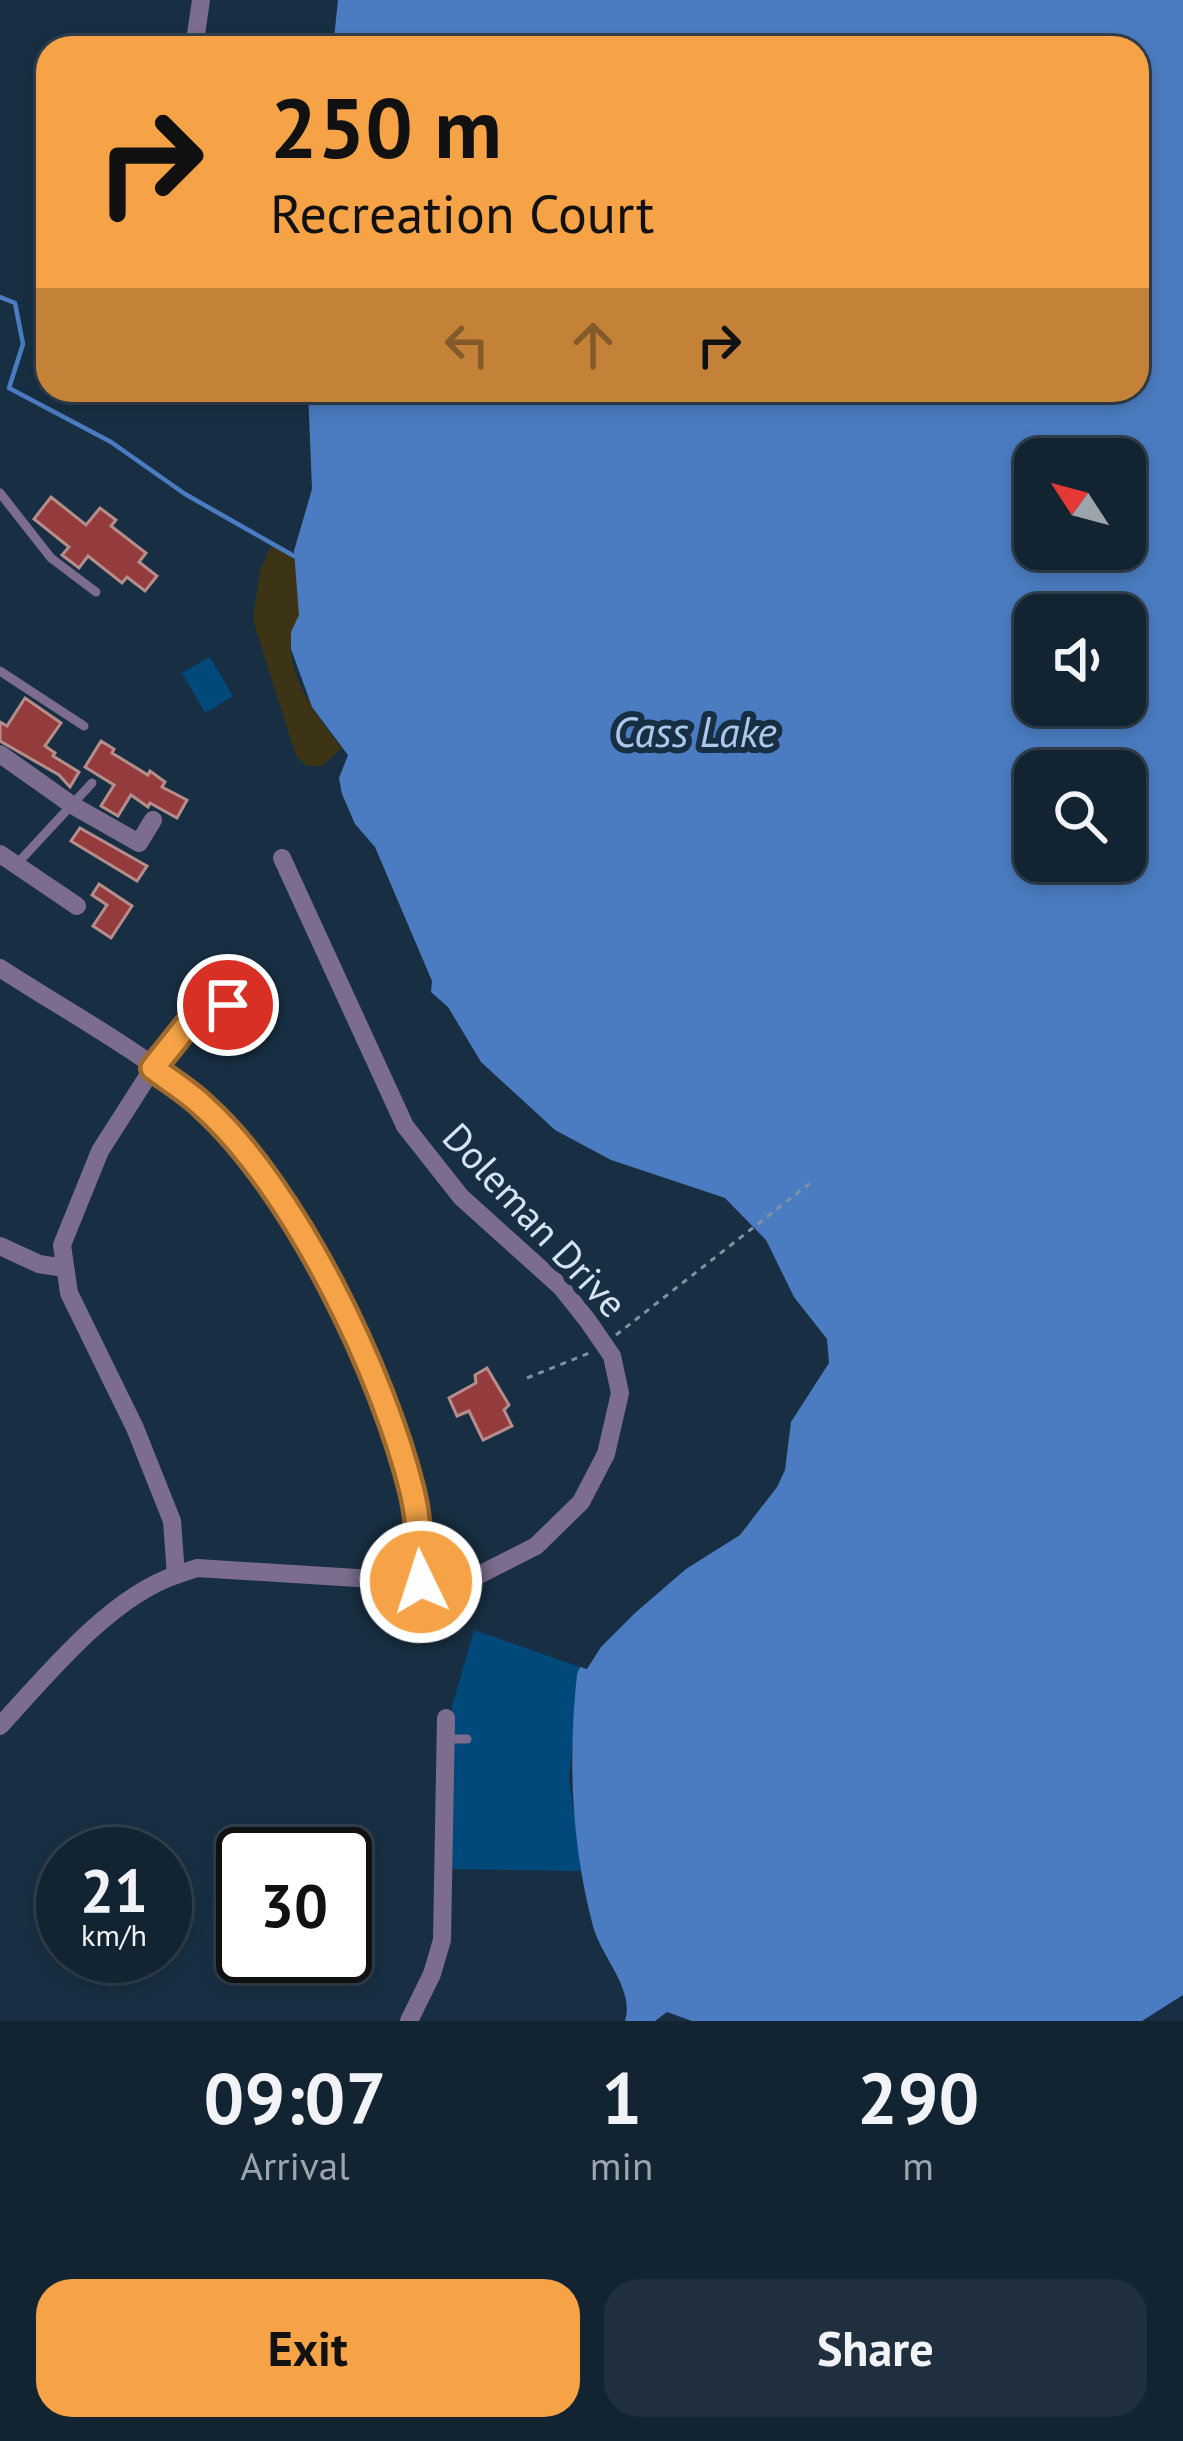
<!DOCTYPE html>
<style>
:root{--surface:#122332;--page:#1f2f3e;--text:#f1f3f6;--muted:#9ca4ac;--line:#31404d;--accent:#f5a346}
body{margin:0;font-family:"PT Sans",sans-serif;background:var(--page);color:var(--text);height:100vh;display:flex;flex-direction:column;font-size:45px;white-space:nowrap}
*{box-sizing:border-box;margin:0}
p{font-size:39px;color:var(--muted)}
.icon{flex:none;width:66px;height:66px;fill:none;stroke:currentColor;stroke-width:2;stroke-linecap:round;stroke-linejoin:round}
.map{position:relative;height:2021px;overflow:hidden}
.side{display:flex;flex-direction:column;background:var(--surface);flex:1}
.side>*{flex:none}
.top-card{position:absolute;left:36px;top:36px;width:1113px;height:366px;border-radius:36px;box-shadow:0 6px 18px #0003,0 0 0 3px var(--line);background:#f5a346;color:#111;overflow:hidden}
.needle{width:78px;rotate:306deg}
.buttons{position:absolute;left:1014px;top:438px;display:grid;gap:24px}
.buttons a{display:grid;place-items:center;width:132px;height:132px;border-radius:24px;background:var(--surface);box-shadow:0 6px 18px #0003,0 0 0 3px var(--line);font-size:60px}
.speed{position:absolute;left:36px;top:1827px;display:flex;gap:24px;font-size:60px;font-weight:700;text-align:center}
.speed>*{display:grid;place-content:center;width:156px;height:156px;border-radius:50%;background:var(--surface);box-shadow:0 6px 18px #0003,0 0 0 3px var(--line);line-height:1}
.speed small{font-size:30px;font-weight:400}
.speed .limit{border:6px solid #111;border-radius:18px;background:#fff;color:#111}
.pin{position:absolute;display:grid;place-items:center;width:102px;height:102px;color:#fff;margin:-51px;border:6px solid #fff;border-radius:50%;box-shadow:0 3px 12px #0007}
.me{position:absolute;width:132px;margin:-66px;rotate:356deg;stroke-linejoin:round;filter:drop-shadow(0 0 9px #0008)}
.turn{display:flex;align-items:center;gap:42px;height:252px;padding:0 36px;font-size:54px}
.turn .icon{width:156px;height:156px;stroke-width:2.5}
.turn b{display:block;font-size:84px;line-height:102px}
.lanes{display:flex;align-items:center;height:114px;padding:0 36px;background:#0003;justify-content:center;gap:60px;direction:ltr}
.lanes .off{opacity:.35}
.eta{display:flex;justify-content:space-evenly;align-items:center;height:204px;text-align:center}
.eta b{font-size:72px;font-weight:800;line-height:84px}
.cta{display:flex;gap:24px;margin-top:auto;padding:24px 36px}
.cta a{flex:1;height:138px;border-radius:36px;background:var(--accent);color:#111;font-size:48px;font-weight:800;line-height:138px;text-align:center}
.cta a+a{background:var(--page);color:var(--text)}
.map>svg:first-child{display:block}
.green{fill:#01497b}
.sand{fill:#3c3414}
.water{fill:#4b7cc1;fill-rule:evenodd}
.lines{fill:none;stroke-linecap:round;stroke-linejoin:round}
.stream{stroke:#4b7cc1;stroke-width:4.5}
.building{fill:#943c3d;stroke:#b58e8c;stroke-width:3}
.path{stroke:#7f92a2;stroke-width:3;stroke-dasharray:6 6;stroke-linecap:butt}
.service{stroke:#7c6d8e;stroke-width:9}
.minor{stroke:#7c6d8e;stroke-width:18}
.route-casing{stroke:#9f6a2e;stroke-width:30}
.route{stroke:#f5a346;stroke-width:21}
.labels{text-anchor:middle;stroke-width:12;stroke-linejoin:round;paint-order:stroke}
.street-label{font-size:39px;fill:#d6e4f1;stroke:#182f43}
.water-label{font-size:42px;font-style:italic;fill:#aec8ed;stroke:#182f43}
</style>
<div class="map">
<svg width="1183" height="2021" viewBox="0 0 1183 2021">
<rect width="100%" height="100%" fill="#182f43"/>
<g class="green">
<polygon points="210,657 233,696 205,713 182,673"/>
<polygon points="474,1630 580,1667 569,1779 583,1871 449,1869 449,1717"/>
</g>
<path class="sand" d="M272,545L294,556C298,573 303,606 297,622C291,639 293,621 291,639C287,677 319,720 342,748L322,766H307L296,756L253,620L260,570Z"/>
<path class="water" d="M338,0H1183V1995L1142,2021H692L667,2012L655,2021H625C635,1989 601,1957 593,1926C571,1842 568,1760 577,1674L580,1667L587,1669L601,1647L635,1613L686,1569L740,1535L777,1487L785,1470L791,1422L829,1363L827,1339L794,1297L766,1240L725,1198L611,1160L555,1130L481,1062L448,1007L431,992L432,981L375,847L355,824L342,794L339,778L348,755L312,707L291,649V632L299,615L294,551L312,489L308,390H1137V48H333ZM1035,459H1125V549H1035ZM1035,615H1125V705H1035ZM1035,771H1125V861H1035Z"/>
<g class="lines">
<polyline class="stream" points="0,297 15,303 23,344 9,388 111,442 185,494 294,556"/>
</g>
<g class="building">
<polygon points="51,497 86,525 100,508 116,520 111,526 146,553 139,562 157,576 145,591 127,577 122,583 88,556 79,568 62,555 69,547 34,519"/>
<polygon points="25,698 61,723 45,746 55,753 53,756 79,772 70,787 59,775 0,741 0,722 7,726"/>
<polygon points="101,741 114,749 112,753 148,775 150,771 165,782 162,787 187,800 177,818 150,803 148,807 131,795 118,816 101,806 114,785 85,767"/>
<polygon points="80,828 147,866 137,881 71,841"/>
<polygon points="99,884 132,906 111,938 93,926 107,905 92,895"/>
<polygon points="487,1368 509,1405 504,1410 512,1426 483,1440 469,1411 457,1416 449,1398 476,1383 475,1375"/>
</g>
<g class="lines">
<g class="path">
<polyline points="616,1335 814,1180"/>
<polyline points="527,1378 589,1353"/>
</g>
<g class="service">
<polyline points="0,493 51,558 96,592"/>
<polyline points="0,671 84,726"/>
<polyline points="15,866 92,783"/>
<polyline points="446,1739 467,1739"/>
</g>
<g class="minor">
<polyline points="194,48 201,0"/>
<polyline points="0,754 72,805 139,843 153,820"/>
<polyline points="0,854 77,906"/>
<path d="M0,968C66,1011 147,1054 205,1107C296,1191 383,1371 412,1491C419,1520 420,1552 421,1582"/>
<polyline points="0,1246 39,1264 64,1268"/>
<polyline points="176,1575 197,1568 421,1582 479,1575 536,1546 581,1502 606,1454 620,1393 612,1356 588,1321 561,1287 461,1197 405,1126 282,858"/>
<path d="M0,1726C47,1675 109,1598 176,1575L172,1521L135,1428L69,1293L62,1245L100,1151L153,1068L189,1023L228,1005"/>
<polyline points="409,2021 432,1974 442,1940 446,1718"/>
</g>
</g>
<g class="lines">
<defs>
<path id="route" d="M228,1005L189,1023L153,1068C170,1081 189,1092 204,1107C295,1189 383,1373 412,1491C419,1520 420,1553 421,1582"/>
</defs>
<use href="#route" class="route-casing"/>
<use href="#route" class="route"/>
</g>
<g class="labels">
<g class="street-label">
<text transform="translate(535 1220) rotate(47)" y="14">Doleman Drive</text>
</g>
<g class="water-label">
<text x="695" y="747">Cass Lake</text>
</g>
</g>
</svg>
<div class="buttons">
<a><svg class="needle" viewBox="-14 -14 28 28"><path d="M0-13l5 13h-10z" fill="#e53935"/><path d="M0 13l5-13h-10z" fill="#9ca4ac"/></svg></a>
<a><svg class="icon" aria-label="sound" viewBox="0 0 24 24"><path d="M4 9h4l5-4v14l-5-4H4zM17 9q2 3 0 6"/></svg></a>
<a><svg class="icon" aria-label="search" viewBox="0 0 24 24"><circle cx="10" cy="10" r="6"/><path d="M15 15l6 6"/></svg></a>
</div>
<div class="speed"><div>21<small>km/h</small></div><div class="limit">30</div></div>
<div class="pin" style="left:228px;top:1005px;background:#d93025"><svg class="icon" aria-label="arrive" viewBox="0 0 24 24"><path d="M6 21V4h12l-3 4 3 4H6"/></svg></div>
<svg class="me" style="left:421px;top:1582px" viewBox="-20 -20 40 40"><circle r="17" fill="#f5a346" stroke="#fff" stroke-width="3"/><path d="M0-11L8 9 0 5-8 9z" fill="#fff"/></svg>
<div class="top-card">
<div class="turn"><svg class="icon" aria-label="right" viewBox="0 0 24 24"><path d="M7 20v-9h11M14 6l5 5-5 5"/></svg><div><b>250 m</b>Recreation Court</div></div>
<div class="lanes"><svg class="icon off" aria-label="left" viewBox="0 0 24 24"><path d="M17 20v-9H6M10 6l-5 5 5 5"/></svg><svg class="icon off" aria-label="ahead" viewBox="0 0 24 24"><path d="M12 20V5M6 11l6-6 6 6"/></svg><svg class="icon" aria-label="right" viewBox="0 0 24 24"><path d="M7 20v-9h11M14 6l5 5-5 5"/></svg></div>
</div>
</div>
<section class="side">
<div class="eta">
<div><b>09:07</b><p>Arrival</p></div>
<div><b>1</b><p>min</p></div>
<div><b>290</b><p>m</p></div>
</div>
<div class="cta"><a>Exit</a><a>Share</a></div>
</section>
